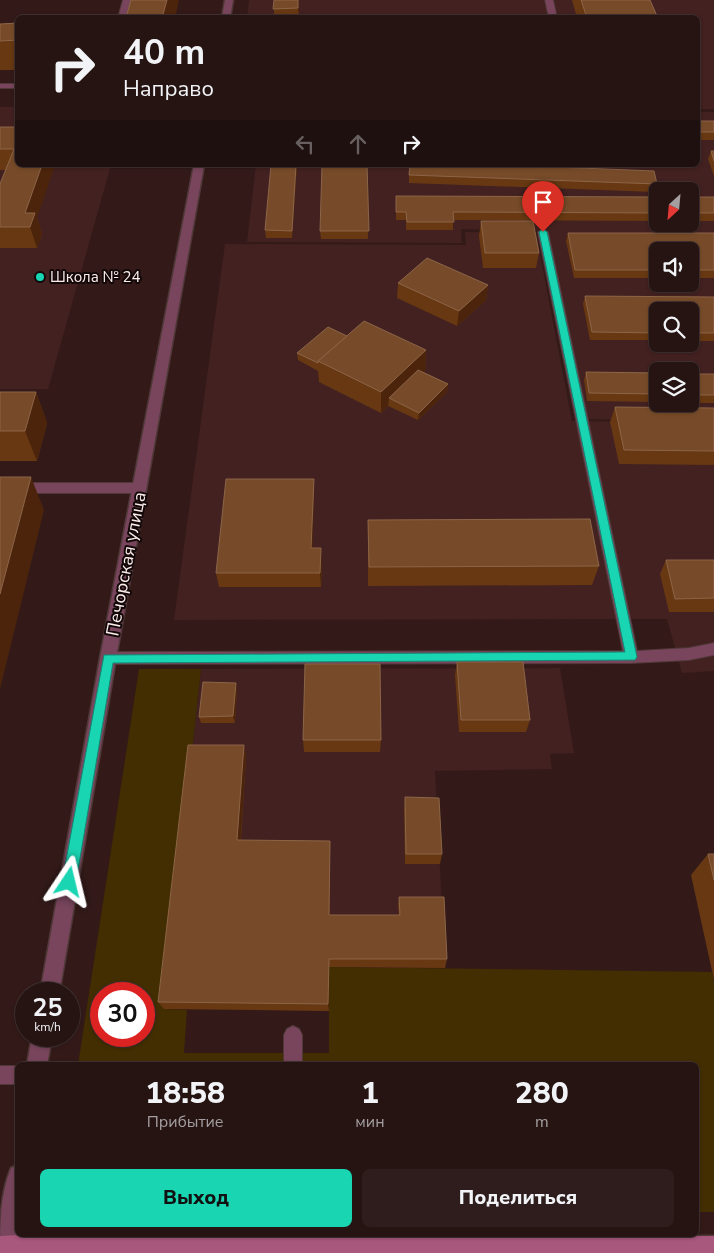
<!DOCTYPE html>
<html lang="ru">
<meta charset="utf-8">
<style>
:root{--surface:#261413;--page:#2e1d1c;--text:#f1f3f6;--muted:#a49ea0;--line:#423333;--accent:#1ad5b2}
body{margin:0;font-family:"Nunito Sans",sans-serif;background:var(--page);color:var(--text);height:100vh;display:flex;flex-direction:column;font-size:19px;white-space:nowrap}
*{box-sizing:border-box;margin:0}
p{font-size:16px;color:var(--muted)}
.icon{flex:none;width:28px;height:28px;fill:none;stroke:currentColor;stroke-width:2;stroke-linecap:round;stroke-linejoin:round}
.map{position:relative;flex:1;overflow:hidden}
.panel{position:absolute;left:15px;top:1062px;width:684px;height:175px;display:flex;flex-direction:column;background:var(--surface);border-radius:8px;box-shadow:0 1px 4px #0004,0 0 0 1px var(--line)}
.panel>*{flex:none}
.banner{position:absolute;left:15px;top:15px;width:685px;height:152px;border-radius:8px;box-shadow:0 1px 4px #0004,0 0 0 1px var(--line);background:#261413;color:var(--text);overflow:hidden}
.needle{width:32px;rotate:206deg}
.fabs{position:absolute;left:649px;top:182px;display:grid;gap:10px}
.fabs a{display:grid;place-items:center;width:50px;height:50px;border-radius:8px;background:var(--surface);box-shadow:0 1px 4px #0004,0 0 0 1px var(--line);font-size:25px}
.speed{position:absolute;left:15px;top:982px;display:flex;gap:10px;font-size:25px;font-weight:700;text-align:center}
.speed>*{display:grid;place-content:center;width:65px;height:65px;border-radius:50%;background:var(--surface);box-shadow:0 1px 4px #0004,0 0 0 1px var(--line);line-height:1}
.speed small{font-size:12px;font-weight:400}
.speed .limit{border:8px solid #d22;background:#fff;color:#111}
.pin{position:absolute;display:grid;place-items:center;width:42px;height:42px;color:#fff;margin:-51px -21px;border-radius:50% 50% 50% 0;rotate:-45deg;box-shadow:0 0 5px #0007}
.pin .icon{rotate:45deg}
.me{position:absolute;width:55px;margin:-28px;rotate:10deg;stroke-linejoin:round;filter:drop-shadow(0 0 4px #0008)}
.turn{display:flex;align-items:center;gap:18px;height:105px;padding:0 25px;font-size:22px}
.turn .icon{width:65px;height:65px;stroke-width:2.5}
.turn b{display:block;font-size:35px;line-height:42px}
.lanes{display:flex;align-items:center;height:48px;padding:0 25px;background:#0003;justify-content:center;gap:25px;direction:ltr}
.lanes .off{opacity:.35}
.eta{display:flex;justify-content:space-evenly;align-items:center;height:85px;text-align:center}
.eta b{font-size:30px;font-weight:800;line-height:35px}
.cta{display:flex;gap:10px;margin-top:auto;padding:10px 25px}
.cta a{flex:1;height:58px;border-radius:8px;background:var(--accent);color:#111;font-size:20px;font-weight:800;line-height:58px;text-align:center}
.cta a+a{background:var(--page);color:var(--text)}
.map>svg:first-child{display:block}
.built{fill:#422120;fill-rule:evenodd}
.green{fill:#422e00;fill-rule:evenodd}
.lines{fill:none;stroke-linecap:round;stroke-linejoin:round}
.service-casing{stroke:#4f3837;stroke-width:2}
.minor-casing{stroke:#4f3837;stroke-width:3}
.secondary-casing{stroke:#4f3837;stroke-width:3}
.service{fill:#78455c;fill-rule:evenodd}
.minor{fill:#78455c;fill-rule:evenodd}
.secondary{fill:#a8577d;fill-rule:evenodd}
.wall{fill:#673812}
.shaded-wall{fill:#4c240b}
.building{fill:#774b29;stroke:#8c6548}
.route{fill:#1ad5b2;stroke:#118a74}
.poi-dot{fill:#1ad5b2;stroke:#130808;stroke-width:2}
.labels{text-anchor:middle;stroke-width:4;stroke-linejoin:round;paint-order:stroke}
.far-poi-label{font-size:15px;fill:#fdeeed;stroke:#130808;text-anchor:start}
.street-label{font-size:18px;fill:#fdeeed;stroke:#130808}
</style>
<div class="map">
<svg width="714" height="1253" viewBox="0 0 714 1253">
<rect width="100%" height="100%" fill="#331a19"/>
<g class="built">
<polygon points="249,0 714,0 714,109 698,109 698,18 247,18"/>
<polygon points="0,107 17,107 18,165 111,165 48,389 0,389"/>
<path d="M698,112H714V422L587,419L547,231L461,229L462,243L247,242L256,165H698ZM658,191H690V224H658ZM658,251H690V284H658ZM658,311H690V344H658ZM658,371H690V404H658Z"/>
<polygon points="465,232 536,233 572,421 714,423 714,671 682,673 667,619 174,620 225,244 466,245"/>
<polygon points="560,668 574,753 550,754 552,769 435,771 445,968 329,967 329,1011 164,1009 201,669"/>
</g>
<path class="green" d="M139,669H201L164,1009L187,1010L184,1053H329V967L712,972L714,981V1212H696V1065H78ZM101,994H144V1036H101Z"/>
<g class="lines">
<defs>
<g id="service">
<polygon points="123,0 131,0 126,18 118,18"/>
<polygon points="545,0 553,0 557,18 549,18"/>
<rect x="0" y="84" width="18" height="4"/>
<polygon points="543,229 548,232 637,651 689,648 714,643 714,655 689,660 631,663 108,664 103,662 101,658 103,654 108,652 623,651 538,232"/>
<polygon points="0,483 140,483 144,485 146,488 144,491 140,493 0,493"/>
<polygon points="293,1026 299,1029 302,1035 302,1065 284,1065 284,1035 287,1029"/>
<rect x="0" y="1066" width="18" height="18"/>
</g>
<g id="minor">
<polygon points="225,0 233,0 230,18 222,18"/>
<polygon points="194,165 204,165 116,658 59,994 40,994 100,658"/>
<polygon points="32,1036 52,1036 47,1065 27,1065"/>
<path d="M18,1165V1229L11,1253H0C0,1224 0,1195 11,1168Z"/>
</g>
<polygon id="secondary" points="18,1235 193,1235 332,1238 714,1236 714,1253 0,1253 0,1236"/>
</defs>
<use href="#service" class="service-casing"/>
<use href="#minor" class="minor-casing"/>
<use href="#secondary" class="secondary-casing"/>
<use href="#service" class="service"/>
<use href="#minor" class="minor"/>
<use href="#secondary" class="secondary"/>
</g>
<g class="wall">
<rect x="274" y="0" width="25" height="18"/>
<polygon points="572,0 650,0 657,16 656,18 577,18"/>
<polygon points="18,40 18,70 0,70 0,41"/>
<rect x="698" y="121" width="16" height="19"/>
<polygon points="0,127 18,127 37,218 42,234 37,248 0,248 0,184 6,170 0,170"/>
<polygon points="711,151 714,151 714,176 708,159"/>
<polygon points="297,165 292,238 266,238 265,230"/>
<polygon points="367,165 368,239 321,239 320,231"/>
<polygon points="531,166 657,184 655,192 409,183 409,175"/>
<polygon points="396,196 658,197 658,221 453,220 453,230 406,230 406,220 396,220"/>
<rect x="690" y="197" width="24" height="24"/>
<polygon points="481,221 539,253 536,268 483,268 479,236"/>
<polygon points="568,233 714,233 714,278 690,278 690,251 658,251 658,278 574,278 566,241"/>
<polygon points="398,283 488,285 486,300 457,326 397,298"/>
<polygon points="585,296 714,297 714,341 690,341 690,311 658,311 658,340 590,340 583,304"/>
<polygon points="347,336 426,350 425,371 423,372 448,384 447,392 418,420 388,406 381,413 319,382 318,371 298,360 297,353"/>
<polygon points="586,372 658,373 658,402 587,401 584,380"/>
<rect x="690" y="374" width="24" height="29"/>
<polygon points="0,392 36,392 47,423 37,461 0,461"/>
<polygon points="615,407 714,408 714,465 619,464 610,422"/>
<polygon points="314,493 312,548 322,562 321,587 219,587 216,573"/>
<polygon points="368,520 599,566 592,585 368,586"/>
<polygon points="666,560 714,560 714,612 669,612 660,574"/>
<polygon points="457,662 530,720 526,732 459,732 455,675"/>
<polygon points="237,689 235,723 201,723 199,717"/>
<polygon points="303,740 381,740 380,752 304,752"/>
<polygon points="244,745 246,757 241,840 330,841 330,915 399,915 398,906 399,897 447,959 445,968 329,967 329,1011 164,1009 158,1002"/>
<polygon points="405,797 442,854 440,864 405,864 404,808"/>
<polygon points="708,854 714,854 714,980 691,875"/>
</g>
<g class="shaded-wall">
<polygon points="167,0 179,0 175,18 162,18"/>
<polygon points="298,0 299,0 299,18 298,8"/>
<polygon points="42,165 55,165 37,218 42,234 37,248 30,227 25,213"/>
<polygon points="296,165 297,165 292,238 292,231"/>
<polygon points="488,285 486,300 457,326 459,311"/>
<polygon points="426,350 425,371 394,400 389,398 388,406 381,413 381,392"/>
<polygon points="448,384 447,392 418,420 419,413"/>
<polygon points="36,392 47,423 37,461 25,431"/>
<polygon points="31,477 44,510 0,689 0,594"/>
<polygon points="314,479 314,493 312,562 311,548"/>
<polygon points="321,548 322,562 321,587 320,573"/>
<polygon points="236,683 237,689 235,723 233,716"/>
<polygon points="244,745 246,757 240,851 237,840"/>
<polygon points="330,841 330,924 329,915"/>
<polygon points="329,959 329,1011 328,1004"/>
</g>
<g class="building">
<polygon points="131,0 167,0 162,18 126,18"/>
<polygon points="274,0 298,0 298,8 273,9"/>
<polygon points="581,0 650,0 657,16 649,16 650,18 587,18"/>
<polygon points="18,23 18,40 0,41 0,24"/>
<polygon points="698,121 714,121 714,132 700,132 698,126"/>
<polygon points="0,127 18,127 18,165 42,165 25,213 35,213 30,227 0,227 0,184 14,149 0,149"/>
<polygon points="711,151 714,151 714,161"/>
<polygon points="271,165 296,165 292,231 265,230"/>
<polygon points="322,165 367,165 369,231 320,231"/>
<polygon points="410,165 531,165 531,166 654,171 657,184 409,175"/>
<polygon points="396,196 658,197 658,213 453,212 454,222 407,222 406,212 396,212"/>
<rect x="690" y="197" width="24" height="16"/>
<polygon points="481,221 533,221 539,253 485,253"/>
<polygon points="568,233 714,233 714,270 690,270 690,251 658,251 658,270 575,270"/>
<polygon points="427,258 488,285 459,311 398,283"/>
<polygon points="585,296 714,297 714,333 690,333 690,311 658,311 658,333 592,332"/>
<polygon points="364,321 426,350 381,392 318,361"/>
<polygon points="328,327 347,336 318,361 318,363 297,353"/>
<polygon points="418,370 448,384 419,413 389,398"/>
<polygon points="586,372 658,373 658,394 589,393"/>
<rect x="690" y="374" width="24" height="21"/>
<polygon points="0,392 36,392 25,431 0,431"/>
<polygon points="615,407 714,408 714,451 624,450"/>
<polygon points="0,477 31,477 0,594"/>
<polygon points="226,479 314,479 311,548 321,548 320,573 216,573"/>
<polygon points="590,519 599,566 369,567 368,520"/>
<polygon points="666,560 714,560 714,598 675,599"/>
<polygon points="457,662 523,662 530,720 461,720"/>
<polygon points="305,664 380,664 381,740 303,740"/>
<polygon points="203,682 236,683 233,716 199,717"/>
<polygon points="188,745 244,745 237,840 330,841 329,915 400,915 399,897 444,897 447,959 329,959 328,1004 158,1002"/>
<polygon points="405,797 439,798 442,854 406,854"/>
<polygon points="708,854 714,854 714,880"/>
</g>
<polygon class="route" points="543,229 547,232 637,657 635,660 113,663 76,882 74,887 69,888 64,887 62,882 104,655 625,652 539,232"/>
<circle class="poi-dot" cx="40" cy="277" r="5"/>
<g class="labels">
<g class="far-poi-label">
<text x="50" y="282">Школа № 24</text>
</g>
<g class="street-label">
<text transform="translate(126 564) rotate(-79)" y="6">Печорская улица</text>
</g>
</g>
</svg>
<div class="fabs">
<a><svg class="needle" viewBox="-14 -14 28 28"><path d="M0-13l5 13h-10z" fill="#e53935"/><path d="M0 13l5-13h-10z" fill="#a49ea0"/></svg></a>
<a><svg class="icon" aria-label="sound" viewBox="0 0 24 24"><path d="M4 9h4l5-4v14l-5-4H4zM17 9q2 3 0 6"/></svg></a>
<a><svg class="icon" aria-label="search" viewBox="0 0 24 24"><circle cx="10" cy="10" r="6"/><path d="M15 15l6 6"/></svg></a>
<a><svg class="icon" aria-label="layers" viewBox="0 0 24 24"><path d="M12 4l9 5-9 5-9-5zM3 14l9 5 9-5"/></svg></a>
</div>
<div class="speed"><div>25<small>km/h</small></div><div class="limit">30</div></div>
<div class="pin" style="left:543px;top:232px;background:#d93025"><svg class="icon" aria-label="arrive" viewBox="0 0 24 24"><path d="M6 21V4h12l-3 4 3 4H6"/></svg></div>
<svg class="me" style="left:69px;top:882px" viewBox="-20 -20 40 40"><path d="M0-17L14 15 0 8-14 15z" fill="#1ad5b2" stroke="#fff" stroke-width="4"/></svg>
<div class="banner">
<div class="turn"><svg class="icon" aria-label="right" viewBox="0 0 24 24"><path d="M7 20v-9h11M14 6l5 5-5 5"/></svg><div><b>40 m</b>Направо</div></div>
<div class="lanes"><svg class="icon off" aria-label="left" viewBox="0 0 24 24"><path d="M17 20v-9H6M10 6l-5 5 5 5"/></svg><svg class="icon off" aria-label="ahead" viewBox="0 0 24 24"><path d="M12 20V5M6 11l6-6 6 6"/></svg><svg class="icon" aria-label="right" viewBox="0 0 24 24"><path d="M7 20v-9h11M14 6l5 5-5 5"/></svg></div>
</div>
<section class="panel">
<div class="eta">
<div><b>18:58</b><p>Прибытие</p></div>
<div><b>1</b><p>мин</p></div>
<div><b>280</b><p>m</p></div>
</div>
<div class="cta"><a>Выход</a><a>Поделиться</a></div>
</section>
</div>
